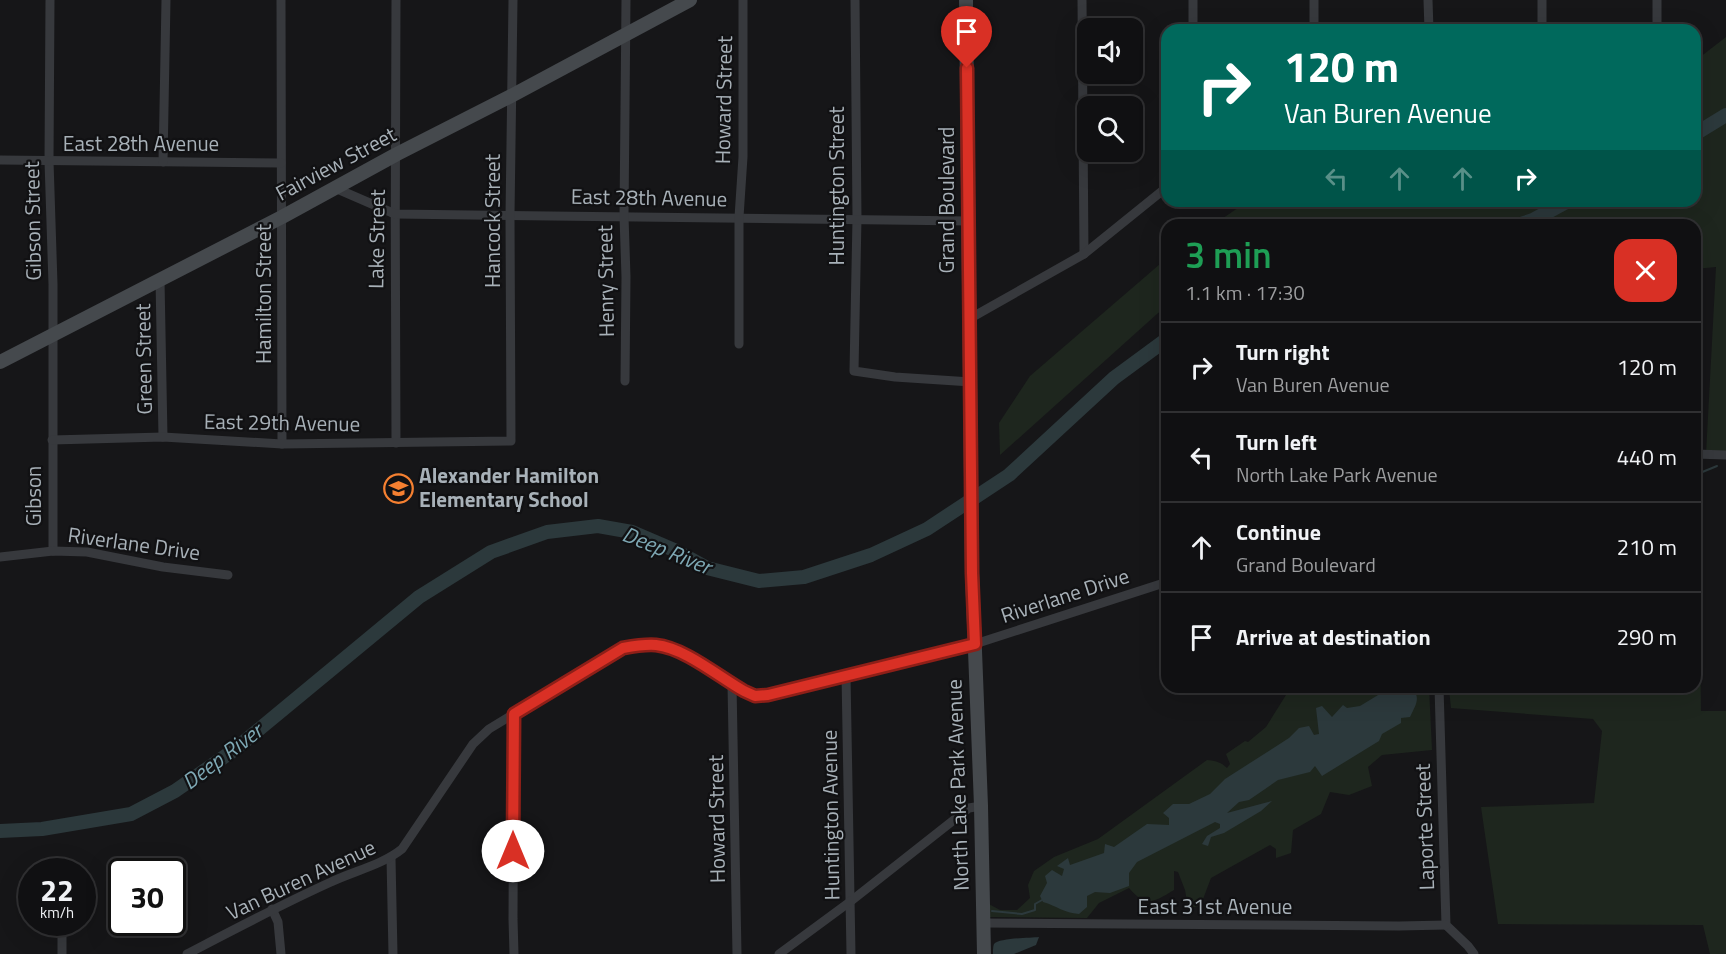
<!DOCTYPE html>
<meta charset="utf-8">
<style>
:root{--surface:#101012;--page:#19191b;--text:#f1f3f6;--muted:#9c9d9f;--line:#303032}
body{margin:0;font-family:"Titillium Web",sans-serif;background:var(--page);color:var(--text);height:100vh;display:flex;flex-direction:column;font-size:22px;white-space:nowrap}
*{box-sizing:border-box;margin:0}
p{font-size:20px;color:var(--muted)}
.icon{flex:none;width:33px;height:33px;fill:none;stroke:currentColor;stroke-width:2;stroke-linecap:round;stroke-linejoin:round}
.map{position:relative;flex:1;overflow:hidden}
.drawer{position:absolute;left:1161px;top:219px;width:540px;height:474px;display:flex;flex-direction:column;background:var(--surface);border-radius:18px;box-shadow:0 6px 24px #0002,0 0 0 2px var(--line)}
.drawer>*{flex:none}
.hud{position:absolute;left:1161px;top:24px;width:540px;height:183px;border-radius:18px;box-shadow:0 6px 24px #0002,0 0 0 2px var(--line);background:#00695c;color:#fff;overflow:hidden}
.controls{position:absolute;left:1077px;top:18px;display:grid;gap:12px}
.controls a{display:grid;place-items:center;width:66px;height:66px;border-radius:12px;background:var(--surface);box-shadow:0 6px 24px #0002,0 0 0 2px var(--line);font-size:30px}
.speed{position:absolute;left:18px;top:858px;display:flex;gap:12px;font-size:30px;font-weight:700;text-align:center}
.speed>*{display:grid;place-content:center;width:78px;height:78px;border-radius:50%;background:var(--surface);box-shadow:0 6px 24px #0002,0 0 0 2px var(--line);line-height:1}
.speed small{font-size:15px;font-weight:400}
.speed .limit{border:3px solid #111;border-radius:9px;background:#fff;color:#111}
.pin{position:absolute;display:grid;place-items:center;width:51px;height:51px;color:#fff;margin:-62px -26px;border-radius:50% 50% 50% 0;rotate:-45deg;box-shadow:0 0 6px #0007}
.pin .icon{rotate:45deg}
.me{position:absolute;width:66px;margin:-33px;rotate:0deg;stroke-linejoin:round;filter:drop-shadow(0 0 4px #0008)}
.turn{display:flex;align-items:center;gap:21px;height:126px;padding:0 24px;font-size:27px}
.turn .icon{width:78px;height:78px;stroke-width:2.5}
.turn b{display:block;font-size:42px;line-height:51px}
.lanes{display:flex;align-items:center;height:57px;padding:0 24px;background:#0003;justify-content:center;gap:30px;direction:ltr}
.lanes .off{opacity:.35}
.round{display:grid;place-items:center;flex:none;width:63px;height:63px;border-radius:18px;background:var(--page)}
.head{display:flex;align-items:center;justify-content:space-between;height:102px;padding:0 24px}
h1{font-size:36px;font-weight:600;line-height:45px;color:#1e9e55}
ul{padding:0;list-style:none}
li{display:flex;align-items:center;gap:18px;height:90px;padding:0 24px;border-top:2px solid var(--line)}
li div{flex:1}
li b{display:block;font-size:22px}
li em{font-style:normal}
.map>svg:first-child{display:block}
.green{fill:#1e261e}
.water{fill:#2c393c}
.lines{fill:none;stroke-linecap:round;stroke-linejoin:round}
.stream{stroke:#2c393c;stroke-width:2}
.river{stroke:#2c393c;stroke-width:14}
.street{stroke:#37393d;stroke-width:9}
.secondary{stroke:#45494d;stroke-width:14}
.route-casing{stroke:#8d1f18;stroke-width:15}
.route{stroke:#d93025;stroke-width:10}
.labels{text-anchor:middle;stroke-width:4.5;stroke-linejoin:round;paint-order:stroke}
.street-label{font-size:21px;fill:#a8b1b8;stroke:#111113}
.poi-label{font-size:21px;font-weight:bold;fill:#a8b1b8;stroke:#111113;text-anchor:start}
.water-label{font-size:22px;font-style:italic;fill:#7ea8b4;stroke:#111113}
</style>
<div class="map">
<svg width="1726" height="954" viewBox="0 0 1726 954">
<rect width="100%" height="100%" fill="#161618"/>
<g class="green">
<polygon points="1726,37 1726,455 1706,454 1716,267 1695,269 1695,225 1213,225 1248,201 1695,201 1695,61"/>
<polygon points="1167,258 1167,305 1000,455 999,423 1030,376"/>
<polygon points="1695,460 1698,460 1701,711 1726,711 1726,954 1710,954 1703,925 1498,924 1481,807 1594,803 1602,731 1593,719 1451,708 1449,689 1453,687 1695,687"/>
<path d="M1305,687H1429L1432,750L1382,755L1368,767L1372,786L1349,795L1330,792L1321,814L1293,830L1291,853L1276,858V849L1270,845L1211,878L1200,907H1188L1185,890L1178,872L1174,871V890C1154,902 1146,908 1129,888L1099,903L1087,918L990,917L987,912L985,902L1000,910H1017L1030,898L1028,885L1034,871L1054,857L1098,839L1207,760C1216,761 1221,762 1227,768L1230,764L1226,754L1245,741L1248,742L1266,727L1286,695Z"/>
</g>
<g class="water">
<path d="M1388,689L1391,693L1413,689C1421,699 1415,706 1410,717L1401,718V723L1382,734L1379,741L1322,776L1315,766L1310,772L1278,780L1249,800L1239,802L1227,813L1272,801L1261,811L1224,833L1211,837L1208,846L1202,844L1207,836L1220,828V824L1215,822L1137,862L1129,873V886L1110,893L1095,892L1087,896V907L1079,914C1064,913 1057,906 1043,902L1040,896L1047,883L1045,876L1052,870L1062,876L1064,869L1057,866L1068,858L1070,865L1104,853L1105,844L1114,847L1147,824L1169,825V818L1163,813L1173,804H1189L1210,794L1225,779L1289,738L1299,728L1309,726L1314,735L1319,734L1316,708L1322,706L1332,717L1343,705L1347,708L1360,706Z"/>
<path d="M1039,937L1036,945L1014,954H993C993,951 993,946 994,944C999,938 1030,938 1039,937Z"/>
</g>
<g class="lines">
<g class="stream">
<polyline points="1695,475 1717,466"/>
<polyline points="1415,691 1418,687"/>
<polyline points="992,911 1022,914 1035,910 1035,904 1042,900"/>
</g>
<g class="river">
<polyline points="1695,134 1726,115"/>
<polyline points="1518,225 1533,220 1568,201"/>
<polyline points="0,831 42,829 131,814 175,791 234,750 419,597 491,552 547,532 598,526 632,532 674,550 707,568 759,581 804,577 871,555 927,529 1009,475 1114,378 1167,339"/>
</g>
<g class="street">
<polyline points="50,0 49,161 53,284 53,551"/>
<polyline points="281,0 282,444"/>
<path d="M396,0C395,148 395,295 396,443"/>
<polyline points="855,0 857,218 854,371 895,377 971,382"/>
<polyline points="1082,0 1084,254"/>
<polyline points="1193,0 1193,30"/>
<polyline points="1428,0 1429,30"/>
<polyline points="1542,0 1542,30"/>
<polyline points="1657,0 1657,30"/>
<polyline points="1314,30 1314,0"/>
<polyline points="0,160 281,163"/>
<polyline points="163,162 166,0"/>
<polyline points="335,188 395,214 969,221"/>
<polyline points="160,280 163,437"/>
<polyline points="969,319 1084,254 1167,187"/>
<polyline points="739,344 739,217 743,157 743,0"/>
<polyline points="1696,352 1698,454"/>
<polyline points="625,381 626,277 624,216 626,0"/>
<polyline points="52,440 163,437 282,444 511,441 510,215 513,0"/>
<polyline points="1695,454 1726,455"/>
<polyline points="0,557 53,551 87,552 163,567 228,575"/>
<polyline points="846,675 851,954"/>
<polyline points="732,684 737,954"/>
<polyline points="1439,687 1446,925 1468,946 1474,954"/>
<polyline points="514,714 513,919 514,954"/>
<polyline points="391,858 393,954"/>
<polyline points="272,909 278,922 281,954"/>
<polyline points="984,923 1399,926 1446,925"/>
<polyline points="62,924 62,954"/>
<path d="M187,954C235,929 282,904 331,882C354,871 382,865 402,849L473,744L489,729L623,648C634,646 645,644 656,645C682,648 721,677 744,691L755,696L768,695L975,644L1167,582"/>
<polyline points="779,954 851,901 969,808 981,806"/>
</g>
<g class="secondary">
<polyline points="966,0 972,573 981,806 984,954"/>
<polyline points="0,362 282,217 397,154 511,96 690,0"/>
</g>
</g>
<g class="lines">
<defs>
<path id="route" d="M513,851L514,714L623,648C634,646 645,644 656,645C685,648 719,677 744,691L755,696L768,695L975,644L972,573L967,68"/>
</defs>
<use href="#route" class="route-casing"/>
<use href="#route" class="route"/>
</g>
<defs>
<symbol id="school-ring" viewBox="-11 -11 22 22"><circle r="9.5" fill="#111113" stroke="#f58031" stroke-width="1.5"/><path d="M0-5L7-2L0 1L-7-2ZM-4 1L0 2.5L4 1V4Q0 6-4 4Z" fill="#f58031"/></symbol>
</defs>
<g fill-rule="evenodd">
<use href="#school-ring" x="382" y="472" width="33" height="33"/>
</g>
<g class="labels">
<g class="street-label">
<text transform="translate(724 100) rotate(-89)" y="7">Howard Street</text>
<text x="141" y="151">East 28th Avenue</text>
<text transform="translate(336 164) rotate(-28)" y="7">Fairview Street</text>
<text transform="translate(837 186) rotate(-90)" y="7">Huntington Street</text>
<text transform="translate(649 198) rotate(1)" y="7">East 28th Avenue</text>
<text transform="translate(947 200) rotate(-90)" y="7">Grand Boulevard</text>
<text transform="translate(33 221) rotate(-91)" y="7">Gibson Street</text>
<text transform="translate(493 221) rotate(-90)" y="7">Hancock Street</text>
<text transform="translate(377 239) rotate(-89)" y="7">Lake Street</text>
<text transform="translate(606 281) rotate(-91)" y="7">Henry Street</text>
<text transform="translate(264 294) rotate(-90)" y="7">Hamilton Street</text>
<text transform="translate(144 359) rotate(-91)" y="7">Green Street</text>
<text transform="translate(282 423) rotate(1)" y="7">East 29th Avenue</text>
<text transform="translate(34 496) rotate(-90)" y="7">Gibson</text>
<text transform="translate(134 544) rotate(8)" y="7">Riverlane Drive</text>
<text transform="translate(1065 596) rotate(-18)" y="7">Riverlane Drive</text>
<text transform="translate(958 785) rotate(-92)" y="7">North Lake Park Avenue</text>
<text transform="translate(831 815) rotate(-91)" y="7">Huntington Avenue</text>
<text transform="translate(717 819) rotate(-91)" y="7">Howard Street</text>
<text transform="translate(1425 827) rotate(-92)" y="7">Laporte Street</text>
<text transform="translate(301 880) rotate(-25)" y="7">Van Buren Avenue</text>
<text x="1215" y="914">East 31st Avenue</text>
</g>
<g class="poi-label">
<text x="419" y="483">Alexander Hamilton<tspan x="419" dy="24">Elementary School</tspan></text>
</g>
<g class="water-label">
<text transform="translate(667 550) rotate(22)" y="8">Deep River</text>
<text transform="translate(222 756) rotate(-37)" y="8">Deep River</text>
</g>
</g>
</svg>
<div class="controls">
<a><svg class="icon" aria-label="sound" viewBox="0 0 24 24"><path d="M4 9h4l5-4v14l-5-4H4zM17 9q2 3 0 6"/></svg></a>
<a><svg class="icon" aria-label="search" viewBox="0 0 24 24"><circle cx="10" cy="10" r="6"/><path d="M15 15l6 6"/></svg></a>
</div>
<div class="speed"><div>22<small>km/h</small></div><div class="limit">30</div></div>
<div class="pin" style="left:967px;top:68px;background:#d93025"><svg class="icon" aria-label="arrive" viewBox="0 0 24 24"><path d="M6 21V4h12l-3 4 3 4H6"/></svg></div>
<svg class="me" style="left:513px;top:851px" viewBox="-20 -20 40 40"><circle r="19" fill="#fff"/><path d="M0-13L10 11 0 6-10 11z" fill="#d93025"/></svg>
<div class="hud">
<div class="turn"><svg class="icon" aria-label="right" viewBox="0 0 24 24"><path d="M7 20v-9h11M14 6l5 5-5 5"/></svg><div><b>120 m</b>Van Buren Avenue</div></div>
<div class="lanes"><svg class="icon off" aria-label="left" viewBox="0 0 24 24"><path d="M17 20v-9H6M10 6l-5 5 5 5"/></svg><svg class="icon off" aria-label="ahead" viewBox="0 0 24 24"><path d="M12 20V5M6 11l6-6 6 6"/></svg><svg class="icon off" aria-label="ahead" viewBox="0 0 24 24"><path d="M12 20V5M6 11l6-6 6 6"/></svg><svg class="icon" aria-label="right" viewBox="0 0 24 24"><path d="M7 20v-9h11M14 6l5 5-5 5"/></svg></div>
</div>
<section class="drawer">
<div class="head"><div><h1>3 min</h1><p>1.1 km · 17:30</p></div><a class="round" style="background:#d93025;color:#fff"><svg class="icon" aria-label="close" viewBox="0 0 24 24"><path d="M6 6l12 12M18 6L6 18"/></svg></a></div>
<ul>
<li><svg class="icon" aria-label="right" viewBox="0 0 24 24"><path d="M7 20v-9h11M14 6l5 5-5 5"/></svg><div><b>Turn right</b><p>Van Buren Avenue</p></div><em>120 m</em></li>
<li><svg class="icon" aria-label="left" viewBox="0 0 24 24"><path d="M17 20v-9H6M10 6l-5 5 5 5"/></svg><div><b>Turn left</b><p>North Lake Park Avenue</p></div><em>440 m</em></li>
<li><svg class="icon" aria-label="ahead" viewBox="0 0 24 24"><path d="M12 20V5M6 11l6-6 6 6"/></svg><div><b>Continue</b><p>Grand Boulevard</p></div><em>210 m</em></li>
<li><svg class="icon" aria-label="arrive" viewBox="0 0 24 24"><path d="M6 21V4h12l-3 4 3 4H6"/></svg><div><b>Arrive at destination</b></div><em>290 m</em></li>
</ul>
</section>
</div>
